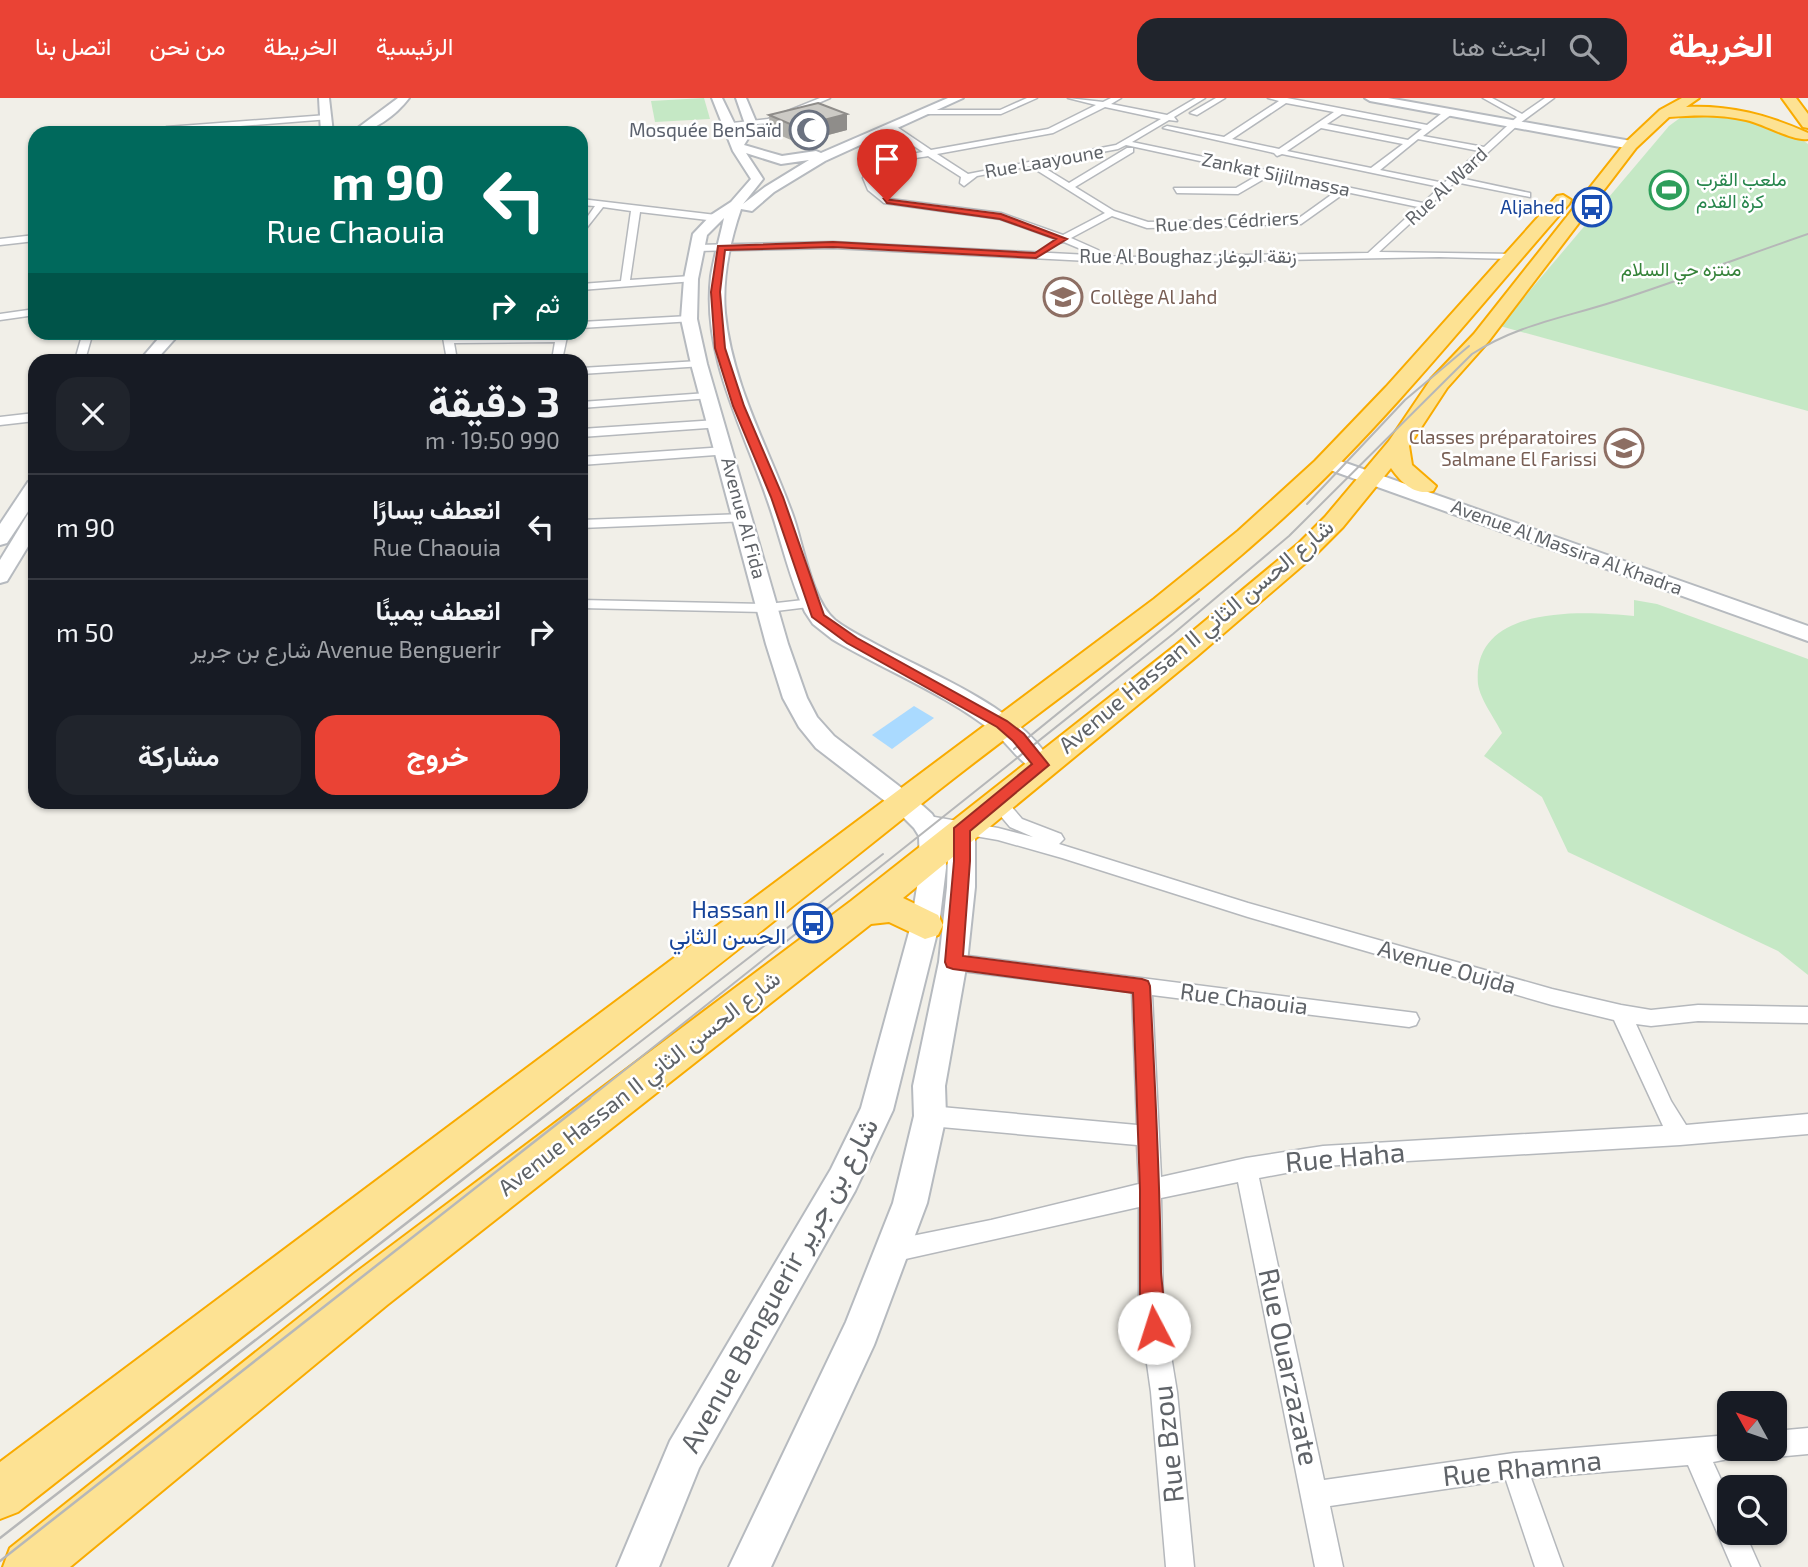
<!DOCTYPE html>
<html lang="ar">
<meta charset="utf-8">
<style>
:root{--surface:#171b24;--page:#20242c;--text:#f1f3f6;--muted:#9ea1a6;--line:#363941;--accent:#ea4335}
body{margin:0;font-family:"Exo 2",Vazirmatn,sans-serif;background:var(--page);color:var(--text);direction:rtl;height:100vh;display:flex;flex-direction:column;font-size:26px;white-space:nowrap}
*{box-sizing:border-box;margin:0}
p{font-size:23px;color:var(--muted)}
.icon{flex:none;width:38px;height:38px;fill:none;stroke:currentColor;stroke-width:2;stroke-linecap:round;stroke-linejoin:round}
.map{position:relative;flex:1;overflow:hidden;direction:ltr}
.details{position:absolute;left:28px;top:256px;width:560px;height:455px;display:flex;flex-direction:column;background:var(--surface);border-radius:21px;box-shadow:0 2px 5px #0004;direction:rtl}
.details>*{flex:none}
.banner{position:absolute;left:28px;top:28px;width:560px;height:214px;border-radius:21px;box-shadow:0 2px 5px #0004;direction:rtl;background:#00695c;color:#fff;overflow:hidden}
.needle{width:46px;rotate:310deg}
.tools{position:absolute;left:1717px;top:1293px;display:grid;gap:14px}
.tools a{display:grid;place-items:center;width:70px;height:70px;border-radius:14px;background:var(--surface);box-shadow:0 2px 5px #0004;font-size:35px}
.pin{position:absolute;display:grid;place-items:center;width:60px;height:60px;color:#fff;margin:-72px -30px;border-radius:50% 50% 50% 0;rotate:-45deg;box-shadow:0 0 7px #0007}
.pin .icon{rotate:45deg}
.me{position:absolute;width:77px;margin:-38px;rotate:355deg;stroke-linejoin:round;filter:drop-shadow(0 0 5px #0008)}
.turn{display:flex;align-items:center;gap:24px;height:147px;padding:0 28px;font-size:32px}
.turn .icon{width:91px;height:91px;stroke-width:2.5}
.turn b{display:block;font-size:49px;line-height:60px}
.then{display:flex;align-items:center;height:66px;padding:0 28px;background:#0003;gap:14px;font-size:26px}
.round{display:grid;place-items:center;flex:none;width:74px;height:74px;border-radius:21px;background:var(--page)}
.headline{display:flex;align-items:center;justify-content:space-between;height:119px;padding:0 28px}
h1{font-size:42px;font-weight:700;line-height:52px}
.primary-button{display:flex;gap:14px;margin-top:auto;padding:14px 28px}
.primary-button a{flex:1;height:80px;border-radius:21px;background:var(--accent);color:#fff;font-size:28px;font-weight:700;line-height:80px;text-align:center}
.primary-button a+a{background:var(--page);color:var(--text)}
ul{padding:0;list-style:none}
li{display:flex;align-items:center;gap:21px;height:105px;padding:0 28px;border-top:2px solid var(--line)}
li div{flex:1}
li b{display:block;font-size:26px}
li em{font-style:normal}
header{display:flex;align-items:center;gap:42px;box-sizing:border-box;height:98px;padding:0 35px;background:var(--accent);color:#fff}
header strong{font-size:33px}
nav{display:flex;gap:38px;margin-inline-start:auto;font-size:24px}
.search{width:490px;height:63px;background:var(--page);display:flex;align-items:center;gap:18px;box-sizing:border-box;padding:0 24px;border-radius:21px;color:var(--muted);font-size:26px}
.map>svg:first-child{display:block}
.green{fill:#c5e8c5}
.water{fill:#aadaff}
.lines{fill:none;stroke-linecap:round;stroke-linejoin:round}
.street-casing{stroke:#b5b8bc;stroke-width:3}
.secondary-casing{stroke:#b6babf;stroke-width:4}
.highway-casing{stroke:#f9ab00;stroke-width:4}
.street{fill:#fff;fill-rule:evenodd}
.secondary{fill:#fff;fill-rule:evenodd}
.highway{fill:#fde293;fill-rule:evenodd}
.tram-far1{stroke:#b6b7b8;stroke-width:2}
.tram{stroke:#b6b7b8;stroke-width:2.5}
.wall{fill:#afaea9}
.shaded-wall{fill:#8f8d8a}
.building{fill:#cccac5;stroke:#8f8d8a;stroke-width:2}
.route{fill:#ea4335;stroke:#982c22;stroke-width:2}
.labels{text-anchor:middle;stroke-width:5;stroke-linejoin:round;paint-order:stroke}
.far-worship-label{font-size:19px;fill:#5b616d;stroke:#fff;text-anchor:end}
.far-street-label{font-size:19px;fill:#5f6368;stroke:#fff}
.far-leisure-label{font-size:19px;fill:#27864d;stroke:#fff;text-anchor:start}
.far-transit-label{font-size:19px;fill:#164399;stroke:#fff;text-anchor:end}
.far-park-label{font-size:19px;fill:#348238;stroke:#fff}
.far-education-label{font-size:19px;fill:#785e54;stroke:#fff;text-anchor:start}
.street-label{font-size:23px;fill:#5f6368;stroke:#fff}
.transit-label{font-size:23px;fill:#164399;stroke:#fff;text-anchor:end}
.near-street-label{font-size:28px;fill:#5f6368;stroke:#fff}
</style>
<header>
<strong>الخريطة</strong>
<div class="search"><svg class="icon" aria-label="search" viewBox="0 0 24 24"><circle cx="10" cy="10" r="6"/><path d="M15 15l6 6"/></svg>ابحث هنا</div>
<nav><a>الرئيسية</a><a>الخريطة</a><a>من نحن</a><a>اتصل بنا</a></nav>
</header>
<div class="map">
<svg width="1808" height="1469" viewBox="0 0 1808 1469">
<rect width="100%" height="100%" fill="#f1efe8"/>
<g class="green">
<polygon points="704,0 710,21 655,24 651,3"/>
<polygon points="1728,16 1796,37 1808,46 1808,313 1500,228 1669,28 1684,17"/>
<path d="M1634,502L1657,506L1808,561V877L1778,853L1568,754L1542,699L1484,658L1502,635C1495,621 1480,601 1478,586C1471,506 1583,513 1634,518Z"/>
</g>
<polygon class="water" points="914,608 934,620 892,651 872,637"/>
<g class="lines">
<defs>
<g id="street">
<polygon points="820,0 830,0 772,25 727,28 723,26 768,21"/>
<polygon points="1027,0 1037,0 1001,16 925,16 921,14 925,12 1000,12"/>
<path d="M1068,0L1103,4L1111,0H1121L1111,6L1167,17L1196,0H1205L1174,19L1177,23L1169,22L1132,44L1423,105L1440,89L1282,56L1277,58L1274,55L1163,30L1167,28L1224,39L1279,3L1268,0H1287L1427,27L1446,12H1452V16L1423,38L1484,49L1517,19L1483,0H1492L1522,16L1545,0H1554L1520,25L1460,80L1530,95V99L1455,84L1379,154L1515,156V160L1512,161L1439,159L1128,165L833,150L696,153L691,150L696,147L833,144L1128,159L1368,155L1418,109L1346,94L1301,126L1147,130L1112,118L1071,140L1098,152L1100,154L1095,157L1064,144L1054,146L1056,141L1000,121L884,105L868,92L863,80C880,57 896,59 923,54L888,31V27H894L931,52L1048,31L1096,7ZM1286,5L1334,14L1279,51L1232,41ZM1105,9L1161,21L1116,47L968,76L937,56L1053,35ZM1342,16L1422,31L1408,42L1327,26ZM1321,30L1403,46L1371,70L1287,53ZM1418,41L1479,53L1444,85L1380,72ZM1126,47L1260,76L1236,90H1174L1177,95L1238,96L1269,78L1338,92L1299,120L1148,124L1114,113L1075,89L1133,54V50H1127L1069,85L1038,66L1118,51ZM928,58L961,79L960,85L964,88L977,78L1030,68L1105,115L1063,137L1001,115L890,101L875,89L871,80C885,62 907,62 928,58Z"/>
<polygon points="1216,0 1225,0 1197,17 1190,15"/>
<polygon points="327,17 330,21 151,35 167,29"/>
<polygon points="581,101 716,117 720,120 716,123 640,114 630,182 691,178 696,181 694,183 581,192 581,186 621,183 631,113 603,109 581,137 581,128 595,108 581,107"/>
<polygon points="35,137 35,143 0,147 0,141"/>
<polygon points="35,211 35,217 0,222 0,216"/>
<polygon points="689,218 694,221 693,223 581,230 581,224"/>
<polygon points="83,234 93,234 85,262 75,262"/>
<polygon points="442,234 452,234 453,239 557,238 558,234 568,234 562,262 552,262 555,244 454,245 457,262 447,262"/>
<polygon points="699,263 703,264 703,268 581,276 581,270"/>
<polygon points="707,295 713,298 711,300 581,310 581,304"/>
<polygon points="35,315 35,323 0,327 0,319"/>
<polygon points="717,322 723,326 721,329 581,339 581,331"/>
<polygon points="725,349 731,353 729,356 581,367 581,359"/>
<polygon points="744,416 749,417 749,423 581,430 581,422"/>
<polygon points="812,501 817,502 817,508 768,514 581,510 581,502 768,506"/>
<polygon points="997,697 1003,699 1022,721 1061,736 1064,741 1059,746 1248,805 1552,891 1621,907 1651,912 1698,907 1808,909 1808,925 1698,923 1651,928 1636,926 1671,1003 1686,1027 1808,1016 1808,1036 1680,1047 1323,1068 1259,1080 1324,1382 1514,1355 1729,1337 1729,1351 1742,1351 1738,1359 1713,1364 1729,1399 1729,1435 1745,1435 1760,1469 1732,1469 1688,1367 1531,1380 1563,1469 1535,1469 1506,1382 1330,1408 1343,1469 1315,1469 1238,1084 1161,1100 1163,1209 1177,1294 1194,1469 1166,1469 1151,1294 1139,1209 1139,1109 892,1164 884,1161 880,1153 884,1145 892,1142 991,1122 1139,1086 1137,1047 930,1028 922,1025 919,1018 922,1011 930,1008 1137,1027 1132,894 953,872 946,870 943,864 946,858 953,856 1416,915 1419,921 1416,927 1409,929 1152,897 1161,1079 1246,1060 1323,1048 1663,1028 1614,922 1552,907 1248,819 1062,760 998,742 923,729 917,727 914,723 917,719 923,717 998,730 1033,739 1010,729 988,703"/>
<polygon points="1808,1330 1808,1356 1774,1359 1765,1355 1763,1351 1774,1351 1774,1333"/>
</g>
<g id="secondary">
<polygon points="319,0 329,0 333,35 321,35"/>
<path d="M398,0H409C396,17 373,35 351,35Z"/>
<path d="M712,0H722L739,35L745,26L736,0H746L757,26L744,47L782,58L816,53L821,55L948,0H963L825,63L774,94L752,113L741,111C730,143 722,181 725,215C732,286 768,349 792,415C803,444 811,502 835,522C849,533 865,540 881,549C937,579 1020,610 1053,667L1050,673C1028,679 1012,649 996,636C946,596 886,573 832,541L813,526L805,514C788,477 780,436 766,398C741,326 702,256 711,178C714,159 720,139 724,120L707,137L698,181L697,221L707,266L788,546L807,600L817,619L834,638L912,698L932,716L945,738L946,770L939,827L893,1012L855,1093L699,1370L659,1469H617L670,1343L831,1071L861,1010L911,827L920,770L919,738L914,730L894,710L816,650L799,629L783,600L766,546L691,266L681,221L684,181L693,136L711,117L731,104L751,81L733,53ZM746,55L781,66L809,62L765,89L743,106L763,81Z"/>
<polygon points="1365,0 1388,0 1631,43 1637,47 1631,51 1370,3"/>
<polygon points="164,234 181,234 156,262 140,262"/>
<polygon points="1326,358 1808,528 1808,543 1319,368 1317,364 1319,360"/>
<polygon points="35,382 35,403 7,445 0,447 0,426 28,384"/>
<polygon points="35,414 35,437 7,483 0,485 0,462 28,416"/>
<polygon points="962,720 971,723 975,730 975,789 967,864 945,988 946,1018 927,1105 874,1247 771,1469 729,1469 846,1224 893,1105 914,1018 913,988 939,864 947,789 949,730 953,723"/>
</g>
<g id="highway">
<path d="M1682,0H1699L1686,9C1730,7 1768,17 1808,35V41C1794,44 1762,25 1746,22C1720,16 1695,17 1669,19L1636,50L1488,244L1447,290L1409,348L1412,367L1436,388L1433,393C1414,398 1401,384 1391,370L1343,429L1317,455L1196,559L903,800L938,817L943,827L938,837L925,841L889,824L871,826L387,1207L70,1469H3L10,1450L355,1175L851,803L1176,547L1299,445L1325,419L1389,343L1431,281L1474,236L1626,44L1660,12Z"/>
<polygon points="1782,0 1796,0 1808,16 1808,30 1803,29"/>
<path d="M1563,97L1571,102L1569,106C1479,208 1394,316 1295,409C1183,514 1055,600 935,695C632,938 323,1174 18,1414L0,1421V1364L1154,501L1238,433L1315,363L1386,289L1557,98Z"/>
</g>
</defs>
<use href="#street" class="street-casing"/>
<use href="#secondary" class="secondary-casing"/>
<use href="#highway" class="highway-casing"/>
<use href="#street" class="street"/>
<use href="#secondary" class="secondary"/>
<use href="#highway" class="highway"/>
<g class="tram-far1">
<polyline points="1307,406 1405,302 1469,248"/>
<polyline points="1014,651 1199,501"/>
<polyline points="565,1002 883,756"/>
<path d="M587,1002L1173,536L1289,438L1472,256C1519,226 1564,220 1616,203C1681,182 1744,158 1808,136"/>
</g>
<g class="tram">
<polyline points="0,1440 568,1000"/>
<polyline points="0,1463 590,1000"/>
</g>
</g>
<polygon class="wall" points="769,17 847,32 798,45 770,33"/>
<polygon class="shaded-wall" points="847,16 847,32 798,45 797,29"/>
<polygon class="building" points="818,5 847,16 797,29 769,17"/>
<path class="route" d="M884,101L1001,116L1067,141L1036,160L833,149L725,152L720,194L725,250L744,308L783,399L824,517L857,540L1007,623L1024,636L1049,667L970,733V763L963,858L1142,881L1148,883L1150,888C1155,984 1160,1079 1161,1174C1162,1191 1168,1224 1162,1238L1154,1241L1146,1238L1140,1209V1092L1133,895L953,871L947,869L945,864L954,763V730L1032,666L1013,643L997,629L847,545L812,519L771,399L733,308L715,250L711,194L718,148L833,144L1035,155L1056,141L1000,121L887,105Z"/>
<defs>
<symbol id="mosque-ring" viewBox="-11 -11 22 22"><circle r="9.5" fill="#fff" stroke="#6b7280" stroke-width="1.5"/><path d="M3.5-4.9A6 6 0 1 0 3.5 4.9A5 5 0 1 1 3.5-4.9Z" fill="#6b7280"/></symbol>
<symbol id="stadium-ring" viewBox="-11 -11 22 22"><circle r="9.5" fill="#fff" stroke="#2e9e5b" stroke-width="1.5"/><path d="M0-5a6.5 5 0 1 0 0 10a6.5 5 0 1 0 0-10ZM-3.5-1.8h7v3.6h-7Z" fill="#2e9e5b"/></symbol>
<symbol id="bus-ring" viewBox="-11 -11 22 22"><circle r="9.5" fill="#fff" stroke="#1a4fb4" stroke-width="1.5"/><path d="M-5-6H5V4H4V6H2V4H-2V6H-4V4H-5ZM-3.5-4V0h7V-4ZM-3.5 1.2v1.5H-2V1.2ZM2 1.2v1.5H3.5V1.2Z" fill="#1a4fb4"/></symbol>
<symbol id="school-ring" viewBox="-11 -11 22 22"><circle r="9.5" fill="#fff" stroke="#8d6e63" stroke-width="1.5"/><path d="M0-5L7-2L0 1L-7-2ZM-4 1L0 2.5L4 1V4Q0 6-4 4Z" fill="#8d6e63"/></symbol>
</defs>
<g fill-rule="evenodd">
<use href="#mosque-ring" x="787" y="10" width="44" height="44"/>
<use href="#stadium-ring" x="1647" y="70" width="44" height="44"/>
<use href="#bus-ring" x="1570" y="87" width="44" height="44"/>
<use href="#school-ring" x="1041" y="177" width="44" height="44"/>
<use href="#school-ring" x="1602" y="328" width="44" height="44"/>
<use href="#bus-ring" x="791" y="803" width="44" height="44"/>
</g>
<g class="labels">
<g class="far-worship-label">
<text x="782" y="39">Mosquée BenSaïd</text>
</g>
<g class="far-street-label">
<text transform="translate(1044 63) rotate(-10)" y="7">Rue Laayoune</text>
<text transform="translate(1276 76) rotate(12)" y="7">Zankat Sijilmassa</text>
<text transform="translate(1446 88) rotate(-43)" y="7">Rue Al Ward</text>
<text transform="translate(1227 123) rotate(-3)" y="7">Rue des Cédriers</text>
<text x="1188" y="165">Rue Al Boughaz زنقة البوغاز</text>
<text transform="translate(744 420) rotate(75)" y="7">Avenue Al Fida</text>
<text transform="translate(1567 449) rotate(20)" y="7">Avenue Al Massira Al Khadra</text>
</g>
<g class="far-leisure-label">
<text x="1696" y="88">ملعب القرب<tspan x="1696" dy="22">كرة القدم</tspan></text>
</g>
<g class="far-transit-label">
<text x="1565" y="116">Aljahed</text>
</g>
<g class="far-park-label">
<text x="1681" y="178">منتزه حي السلام</text>
</g>
<g class="far-education-label">
<text x="1090" y="206">Collège Al Jahd</text>
<text x="1597" y="346" text-anchor="end">Classes préparatoires<tspan x="1597" dy="22">Salmane El Farissi</tspan></text>
</g>
<g class="street-label">
<text transform="translate(1196 538) rotate(-40)" y="8">Avenue Hassan II شارع الحسن الثاني</text>
<text transform="translate(1447 869) rotate(16)" y="8">Avenue Oujda</text>
<text transform="translate(1244 901) rotate(7)" y="8">Rue Chaouia</text>
<text transform="translate(639 985) rotate(-38)" y="8">Avenue Hassan II شارع الحسن الثاني</text>
</g>
<g class="transit-label">
<text x="786" y="820">Hassan II<tspan x="786" dy="26">الحسن الثاني</tspan></text>
</g>
<g class="near-street-label">
<text transform="translate(1345 1059) rotate(-5)" y="10">Rue Haha</text>
<text transform="translate(779 1187) rotate(-61)" y="10">Avenue Benguerir شارع بن جرير</text>
<text transform="translate(1289 1269) rotate(78)" y="10">Rue Ouarzazate</text>
<text transform="translate(1168 1346) rotate(-96)" y="10">Rue Bzou</text>
<text transform="translate(1522 1370) rotate(-6)" y="10">Rue Rhamna</text>
</g>
</g>
</svg>
<div class="tools">
<a><svg class="needle" viewBox="-14 -14 28 28"><path d="M0-13l5 13h-10z" fill="#e53935"/><path d="M0 13l5-13h-10z" fill="#9ea1a6"/></svg></a>
<a><svg class="icon" aria-label="search" viewBox="0 0 24 24"><circle cx="10" cy="10" r="6"/><path d="M15 15l6 6"/></svg></a>
</div>
<div class="pin" style="left:887px;top:103px;background:#d93025"><svg class="icon" aria-label="arrive" viewBox="0 0 24 24"><path d="M6 21V4h12l-3 4 3 4H6"/></svg></div>
<svg class="me" style="left:1154px;top:1230px" viewBox="-20 -20 40 40"><circle r="19" fill="#fff"/><path d="M0-13L10 11 0 6-10 11z" fill="#ea4335"/></svg>
<div class="banner">
<div class="turn"><svg class="icon" aria-label="left" viewBox="0 0 24 24"><path d="M17 20v-9H6M10 6l-5 5 5 5"/></svg><div><b>90 m</b>Rue Chaouia</div></div>
<div class="then">ثم<svg class="icon" aria-label="right" viewBox="0 0 24 24"><path d="M7 20v-9h11M14 6l5 5-5 5"/></svg></div>
</div>
<section class="details">
<div class="headline"><div><h1>3 دقيقة</h1><p>990 m · 19:50</p></div><a class="round"><svg class="icon" aria-label="close" viewBox="0 0 24 24"><path d="M6 6l12 12M18 6L6 18"/></svg></a></div>
<ul>
<li><svg class="icon" aria-label="left" viewBox="0 0 24 24"><path d="M17 20v-9H6M10 6l-5 5 5 5"/></svg><div><b>انعطف يسارًا</b><p>Rue Chaouia</p></div><em>90 m</em></li>
<li><svg class="icon" aria-label="right" viewBox="0 0 24 24"><path d="M7 20v-9h11M14 6l5 5-5 5"/></svg><div><b>انعطف يمينًا</b><p>Avenue Benguerir شارع بن جرير</p></div><em>50 m</em></li>
</ul>
<div class="primary-button"><a>خروج</a><a>مشاركة</a></div>
</section>
</div>
